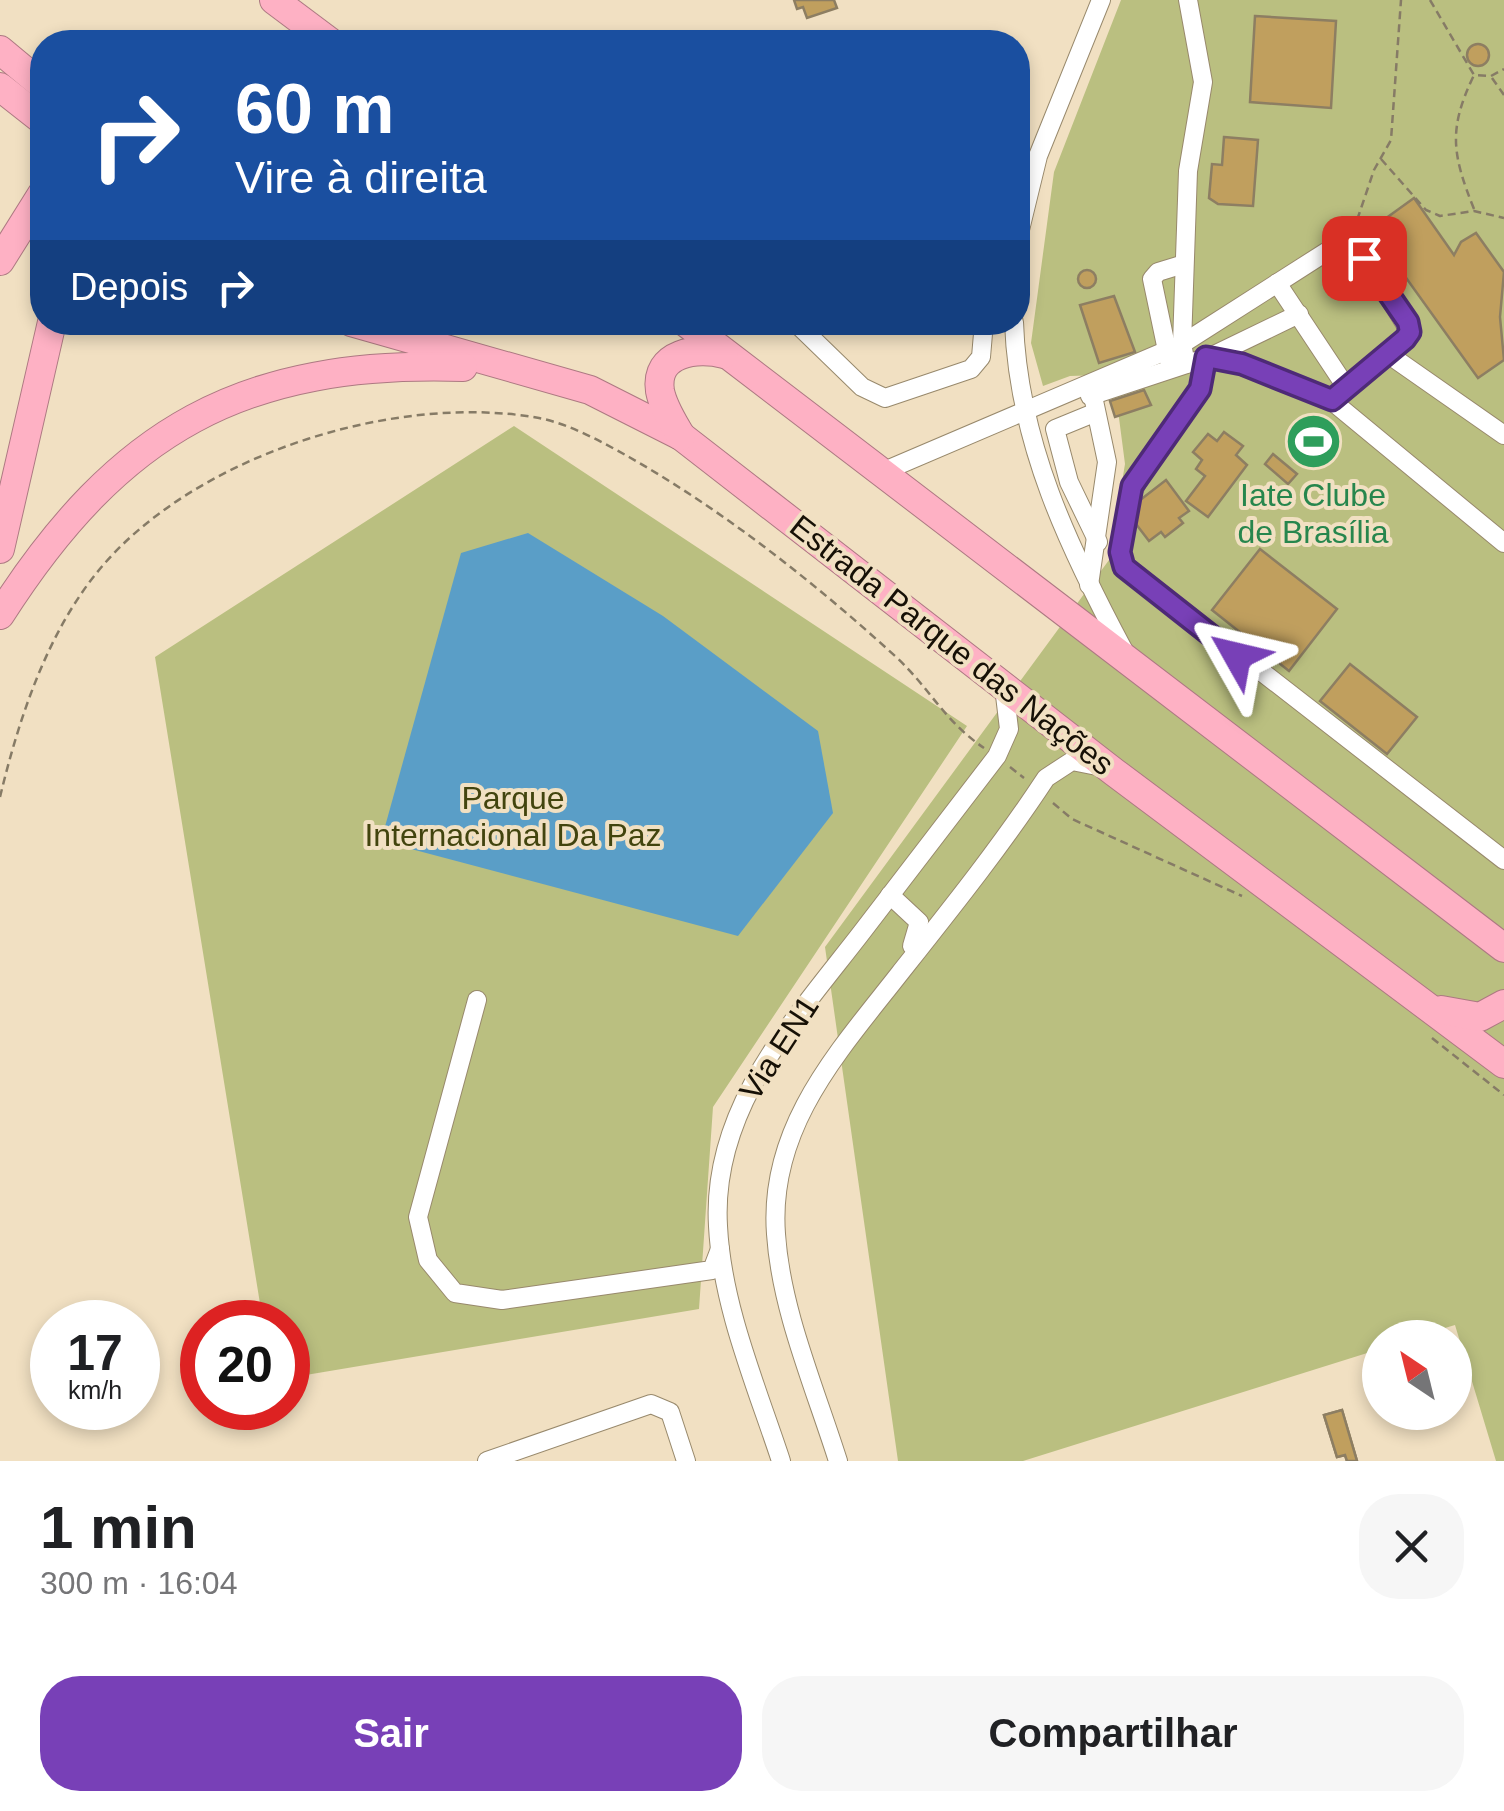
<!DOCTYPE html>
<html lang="pt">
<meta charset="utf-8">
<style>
:root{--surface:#fff;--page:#f6f6f6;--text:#202124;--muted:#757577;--accent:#7840b7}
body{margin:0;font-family:Helvetica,sans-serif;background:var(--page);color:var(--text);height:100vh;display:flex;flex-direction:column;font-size:38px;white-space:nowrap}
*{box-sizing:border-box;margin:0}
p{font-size:32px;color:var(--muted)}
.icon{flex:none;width:55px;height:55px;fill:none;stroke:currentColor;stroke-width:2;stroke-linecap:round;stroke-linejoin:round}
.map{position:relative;height:1461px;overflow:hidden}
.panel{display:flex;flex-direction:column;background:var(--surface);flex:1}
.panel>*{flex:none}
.banner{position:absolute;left:30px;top:30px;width:1000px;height:305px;border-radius:40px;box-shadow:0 5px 15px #0003;background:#1a4fa0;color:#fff;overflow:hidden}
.needle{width:65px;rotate:325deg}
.buttons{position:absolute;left:1362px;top:1320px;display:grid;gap:20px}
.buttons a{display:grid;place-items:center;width:110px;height:110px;border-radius:50%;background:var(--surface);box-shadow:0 5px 15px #0003;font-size:50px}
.speed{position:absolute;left:30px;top:1300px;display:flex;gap:20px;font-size:50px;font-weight:700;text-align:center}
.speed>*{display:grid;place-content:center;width:130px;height:130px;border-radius:50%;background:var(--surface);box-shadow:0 5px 15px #0003;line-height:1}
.speed small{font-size:25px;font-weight:400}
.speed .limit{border:15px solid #d22;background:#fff;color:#111}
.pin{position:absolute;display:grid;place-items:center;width:85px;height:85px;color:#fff;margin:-42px;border-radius:20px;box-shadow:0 5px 15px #0006}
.me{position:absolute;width:110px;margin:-55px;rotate:307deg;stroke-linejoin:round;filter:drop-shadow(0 0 8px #0008)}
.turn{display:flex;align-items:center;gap:35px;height:210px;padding:0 40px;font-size:45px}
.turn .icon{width:130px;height:130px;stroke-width:2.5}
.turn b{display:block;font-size:70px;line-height:85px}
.then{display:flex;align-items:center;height:95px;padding:0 40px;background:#0003;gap:20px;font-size:38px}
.round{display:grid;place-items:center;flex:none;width:105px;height:105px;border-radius:40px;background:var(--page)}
.headline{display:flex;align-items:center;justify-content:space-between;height:170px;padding:0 40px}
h1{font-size:60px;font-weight:700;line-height:75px}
.action{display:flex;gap:20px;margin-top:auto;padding:20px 40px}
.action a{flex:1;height:115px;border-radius:40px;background:var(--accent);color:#fff;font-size:40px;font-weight:700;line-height:115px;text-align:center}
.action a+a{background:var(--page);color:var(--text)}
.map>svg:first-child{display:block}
.green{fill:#babf80}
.water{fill:#5a9ec7}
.building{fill:#c09f5e;stroke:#8d7e62;stroke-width:2.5}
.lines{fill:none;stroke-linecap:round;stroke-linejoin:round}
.minor-casing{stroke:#98896c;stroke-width:20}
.highway-casing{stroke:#ad7982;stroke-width:30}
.path{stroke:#867b66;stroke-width:2.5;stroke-dasharray:8 5;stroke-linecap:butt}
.minor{stroke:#fff;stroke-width:18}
.highway{stroke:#feb1c4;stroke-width:28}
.route-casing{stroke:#4e2a77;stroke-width:25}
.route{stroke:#7840b7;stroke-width:18}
.labels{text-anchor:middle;stroke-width:8;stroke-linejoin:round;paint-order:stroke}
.leisure-label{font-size:32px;fill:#27864d;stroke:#f1e0c2}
.street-label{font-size:32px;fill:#161006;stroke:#f1e0c2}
.park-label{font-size:32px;fill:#42440e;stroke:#f1e0c2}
</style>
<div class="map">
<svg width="1504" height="1461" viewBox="0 0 1504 1461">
<rect width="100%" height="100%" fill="#f1e0c2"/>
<g class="green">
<polygon points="1121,0 1504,0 1504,1461 1496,1461 1455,1325 1415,1337 1380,1338 1380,1349 1023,1461 898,1461 825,947 1109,560 1125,464 1119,418 1102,375 1070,376 1043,386 1031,343 1054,172"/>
<polygon points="514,426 967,726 713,1107 699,1309 288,1378 288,1322 263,1322 155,657"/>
</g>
<polygon class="water" points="528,533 663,616 818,731 833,813 738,936 381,841 461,553"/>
<g class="building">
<polygon points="794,0 834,0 837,8 807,18 803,7 797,9"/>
<polygon points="1255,16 1336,21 1331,108 1250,102"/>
<circle cx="1478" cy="55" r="11"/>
<polygon points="1224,137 1258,140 1253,206 1218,204 1209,198 1212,164 1222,165"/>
<polygon points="1414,198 1454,255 1461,242 1476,233 1504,272 1500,317 1504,360 1478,378 1371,229"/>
<circle cx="1087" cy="279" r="9"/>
<polygon points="1114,296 1135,352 1099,363 1080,305"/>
<polygon points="1144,390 1151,405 1115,417 1110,401"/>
<polygon points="1224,432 1243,446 1236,455 1247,465 1208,517 1186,501 1205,476 1196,469 1202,460 1193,452 1208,434 1217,441"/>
<polygon points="1273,454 1297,474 1288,484 1265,464"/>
<polygon points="1166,480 1189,511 1179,518 1183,523 1165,537 1161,532 1149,541 1126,511"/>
<polygon points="1260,549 1337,609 1289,671 1212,610"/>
<polygon points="1350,664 1417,717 1387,754 1320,701"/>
<polygon points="1342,1410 1357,1461 1347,1461 1345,1455 1337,1457 1324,1415"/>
<polygon points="1342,1410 1357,1461 1347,1461 1345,1455 1337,1457 1324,1415"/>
</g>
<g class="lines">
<defs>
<g id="minor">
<polyline points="1018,238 1038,156 1101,0"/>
<polyline points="1277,283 1346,387"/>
<polyline points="795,322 862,387 885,398 971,369 981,357 984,322"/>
<path d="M1014,322C1018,442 1069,548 1124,651"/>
<polyline points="1388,354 1504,435"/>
<polyline points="1214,355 1332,401 1504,543"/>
<path d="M1207,357C1204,414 1137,453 1125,517C1122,533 1118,550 1123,564L1504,860"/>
<polyline points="1169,360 1152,279 1158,272 1184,264"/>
<polyline points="1186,364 1182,344 1188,171 1203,82 1188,0"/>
<polyline points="1090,396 1214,355 1299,314"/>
<polyline points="1094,413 1055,429 1069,482 1098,542"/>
<polyline points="882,472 1182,344 1326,252 1350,248 1369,265 1410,332 1332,401"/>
<polyline points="1089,585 1107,462 1093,396"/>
<polyline points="890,895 919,922 912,946"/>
<polyline points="477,1000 418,1217 428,1260 455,1293 502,1300 712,1270 720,1249"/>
<polyline points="487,1461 651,1404 670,1412 686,1461"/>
<path d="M781,1461C756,1385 722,1306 718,1226C711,1108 795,1019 862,932C907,873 952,815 997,756L1009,729L1004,687"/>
<path d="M838,1461C815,1388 781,1310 776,1234C768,1127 839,1051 900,973C950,910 1002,845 1046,778L1072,761L1097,766"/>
</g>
<g id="highway">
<polyline points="274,0 330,42"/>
<polyline points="0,50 42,85"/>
<polyline points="0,87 42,120"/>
<polyline points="0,261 42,194"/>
<polyline points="351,322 590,390 681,436 1114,772 1504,1064"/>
<polyline points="685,322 1504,948"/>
<path d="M681,436C673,422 663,407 660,391C654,352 698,347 724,354"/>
<polyline points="0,549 52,322"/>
<path d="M0,615C119,429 243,360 463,367"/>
<polyline points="1441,1010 1480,1017 1504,1004"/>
</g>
</defs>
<use href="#minor" class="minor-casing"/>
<use href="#highway" class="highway-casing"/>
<g class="path">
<polyline points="1430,0 1474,75 1491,76 1504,69"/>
<polyline points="1492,78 1504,95"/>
<polyline points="1381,159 1426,210 1440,216 1474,211 1504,218"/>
<path d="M1474,209C1452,154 1448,129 1474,75"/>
<polyline points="1353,232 1374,170 1391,140 1401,0"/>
<polyline points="1010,767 1024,778"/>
<path d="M0,797C19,718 47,633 99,570C193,456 394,392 539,418C570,424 602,442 629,457C724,511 815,583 895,656C930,688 943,720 984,748"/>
<polyline points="1053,803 1072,819 1242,896"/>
<polyline points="1432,1038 1504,1095"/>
</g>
<use href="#minor" class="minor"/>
<use href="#highway" class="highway"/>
</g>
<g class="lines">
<defs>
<polyline id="route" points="1237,656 1124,567 1120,552 1132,486 1200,389 1206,357 1242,364 1332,400 1405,339 1410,332 1408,322 1364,258"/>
</defs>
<use href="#route" class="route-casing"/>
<use href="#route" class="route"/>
</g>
<defs>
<symbol id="stadium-disc" viewBox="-11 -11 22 22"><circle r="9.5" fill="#2e9e5b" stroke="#f1e0c2"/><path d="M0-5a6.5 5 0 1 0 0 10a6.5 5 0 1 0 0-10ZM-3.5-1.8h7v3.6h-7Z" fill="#fff"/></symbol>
</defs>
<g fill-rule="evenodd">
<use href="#stadium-disc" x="1282" y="410" width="63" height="63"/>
</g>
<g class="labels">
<g class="leisure-label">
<text x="1313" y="506">Iate Clube<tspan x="1313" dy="37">de Brasília</tspan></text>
</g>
<g class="street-label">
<text transform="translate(952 645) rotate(38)" y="11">Estrada Parque das Nações</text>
<text transform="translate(779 1048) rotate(-57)" y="11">Via EN1</text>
</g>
<g class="park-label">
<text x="513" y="809">Parque<tspan x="513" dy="37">Internacional Da Paz</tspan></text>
</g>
</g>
</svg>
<div class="buttons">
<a><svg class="needle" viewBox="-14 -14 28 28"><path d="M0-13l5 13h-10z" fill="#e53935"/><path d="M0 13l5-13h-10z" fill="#757577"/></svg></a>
</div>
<div class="speed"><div>17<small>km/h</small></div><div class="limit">20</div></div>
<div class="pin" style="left:1364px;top:258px;background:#d93025"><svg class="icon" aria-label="arrive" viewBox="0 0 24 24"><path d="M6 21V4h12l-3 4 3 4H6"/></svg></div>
<svg class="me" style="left:1237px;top:656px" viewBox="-20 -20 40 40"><path d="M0-17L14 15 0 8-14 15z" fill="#7840b7" stroke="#fff" stroke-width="4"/></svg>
<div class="banner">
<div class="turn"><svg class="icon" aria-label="right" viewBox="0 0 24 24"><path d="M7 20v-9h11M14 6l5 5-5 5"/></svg><div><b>60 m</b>Vire à direita</div></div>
<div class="then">Depois<svg class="icon" aria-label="right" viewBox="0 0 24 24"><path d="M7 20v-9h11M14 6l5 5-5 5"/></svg></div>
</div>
</div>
<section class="panel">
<div class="headline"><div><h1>1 min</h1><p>300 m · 16:04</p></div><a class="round"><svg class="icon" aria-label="close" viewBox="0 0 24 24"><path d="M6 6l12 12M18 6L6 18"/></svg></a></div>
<div class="action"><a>Sair</a><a>Compartilhar</a></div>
</section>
